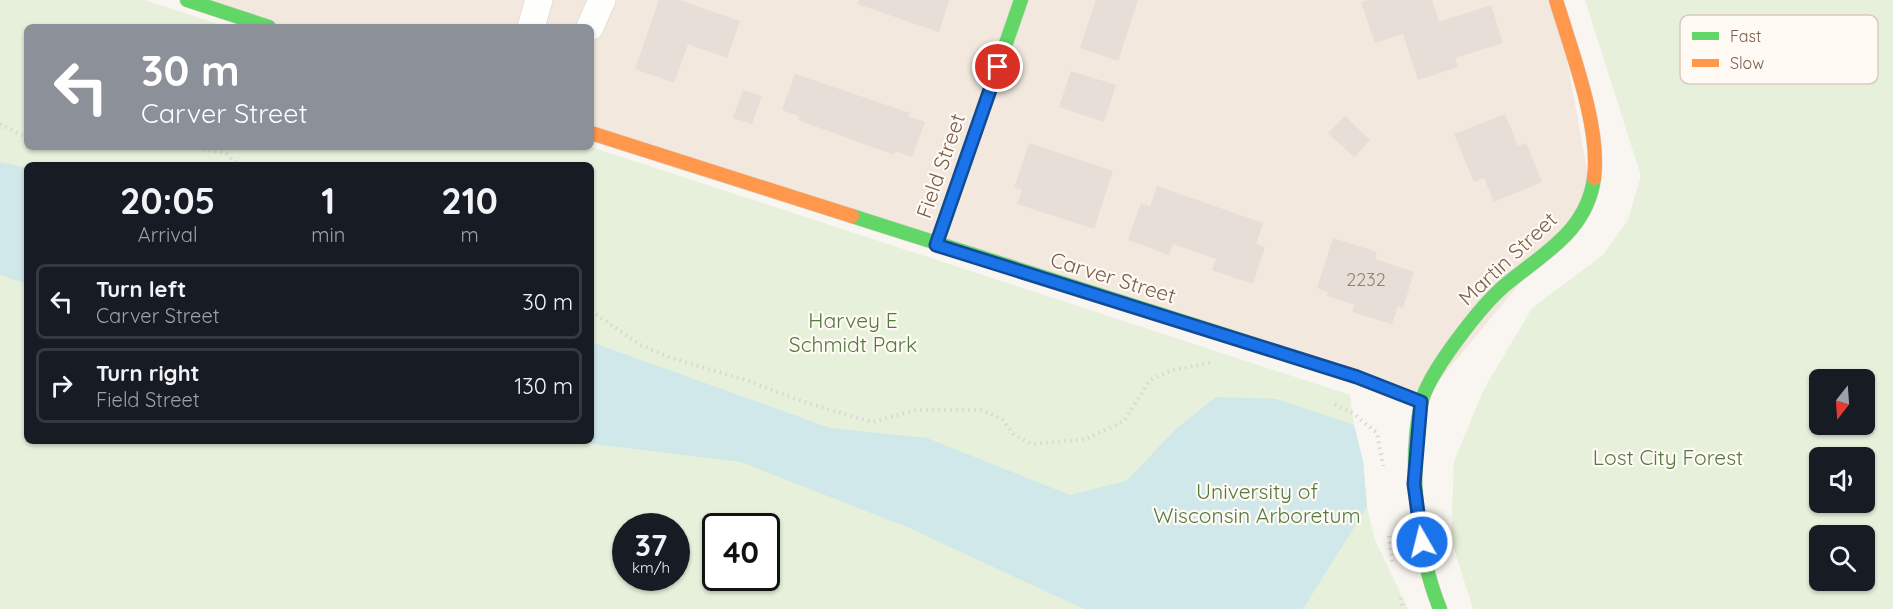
<!DOCTYPE html>
<style>
:root{--surface:#171b24;--page:#242831;--text:#f1f3f6;--muted:#9ea1a6;--line:#363941}
body{margin:0;font-family:Quicksand,sans-serif;background:var(--page);color:var(--text);height:100vh;display:flex;flex-direction:column;font-size:22px;white-space:nowrap}
*{box-sizing:border-box;margin:0}
p{font-size:20px;color:var(--muted)}
.icon{flex:none;width:33px;height:33px;fill:none;stroke:currentColor;stroke-width:2;stroke-linecap:round;stroke-linejoin:round}
.map{position:relative;flex:1;overflow:hidden}
.sheet{position:absolute;left:24px;top:162px;width:570px;height:282px;display:flex;flex-direction:column;background:var(--surface);border-radius:9px;box-shadow:0 2px 4px #0004}
.sheet>*{flex:none}
.banner{position:absolute;left:24px;top:24px;width:570px;height:126px;border-radius:9px;box-shadow:0 2px 4px #0004;background:#8c9099;color:#fff;overflow:hidden}
.needle{width:39px;rotate:197deg}
.fabs{position:absolute;left:1809px;top:369px;display:grid;gap:12px}
.fabs a{display:grid;place-items:center;width:66px;height:66px;border-radius:9px;background:var(--surface);box-shadow:0 2px 4px #0004;font-size:30px}
.speed{position:absolute;left:612px;top:513px;display:flex;gap:12px;font-size:30px;font-weight:700;text-align:center}
.speed>*{display:grid;place-content:center;width:78px;height:78px;border-radius:50%;background:var(--surface);box-shadow:0 2px 4px #0004;line-height:1}
.speed small{font-size:15px;font-weight:400}
.speed .limit{border:3px solid #111;border-radius:9px;background:#fff;color:#111}
.pin{position:absolute;display:grid;place-items:center;width:51px;height:51px;color:#fff;margin:-26px;border:3px solid #fff;border-radius:50%;box-shadow:0 2px 6px #0007}
.me{position:absolute;width:66px;margin:-33px;rotate:352deg;stroke-linejoin:round;filter:drop-shadow(0 0 4px #0008)}
.turn{display:flex;align-items:center;gap:21px;height:126px;padding:0 18px;font-size:27px}
.turn .icon{width:78px;height:78px;stroke-width:2.5}
.turn b{display:block;font-size:42px;line-height:51px}
.eta{display:flex;justify-content:space-evenly;align-items:center;height:102px;text-align:center}
.eta b{font-size:36px;font-weight:700;line-height:42px}
ul{padding:0;list-style:none}
li{display:flex;align-items:center;gap:18px;height:75px;margin:0 12px 9px;padding:0 6px;border:3px solid var(--line);border-radius:9px}
li div{flex:1}
li b{display:block;font-size:22px}
li em{font-style:normal}
.map>svg:first-child{display:block}
.residential{fill:#f2e8de}
.green{fill:#e7f0db;fill-rule:evenodd}
.water{fill:#d0e8ea}
.building{fill:#e6ded7}
.lines{fill:none;stroke-linecap:round;stroke-linejoin:round}
.street-casing{stroke:#d7d1cb;stroke-width:28}
.fast-casing{stroke:#d9d2cb;stroke-width:15}
.slow-casing{stroke:#d9d2cb;stroke-width:15}
.path{stroke:#dcd5d0;stroke-width:4;stroke-dasharray:1.5 4.5;stroke-linecap:butt}
.street{stroke:#fefefd;stroke-width:27}
.fast{stroke:#63d668;stroke-width:14}
.slow{stroke:#ff974d;stroke-width:14}
.route-casing{stroke:#114b97;stroke-width:15}
.route{stroke:#1a73e8;stroke-width:10}
.labels{text-anchor:middle;stroke-width:4.5;stroke-linejoin:round;paint-order:stroke}
.number-label{font-size:18px;fill:#977e72}
.street-label{font-size:21px;fill:#7a5c4d;stroke:#fffaf3}
.park-label{font-size:21px;fill:#537a41;stroke:#fffaf3}
.key{fill:#fffaf3;stroke:#d7cbc1;stroke-width:1.5}
.key-label{font-size:16px;fill:#7a5c4d}
</style>
<div class="map">
<svg width="1893" height="609" viewBox="0 0 1893 609">
<rect width="100%" height="100%" fill="#f9f5f0"/>
<polygon class="residential" points="187,0 1556,0 1592,197 1421,402 591,133 591,27 269,27"/>
<g class="green">
<path d="M0,0H145L227,27H27V147H591L1350,395L1354,425L1363,461L1367,507L1375,540L1408,609H0ZM27,165H591V441H27ZM626,526H676V578H626ZM716,526H766V578H716Z"/>
<path d="M1585,0H1893V609H1473L1451,539L1454,461L1484,389L1532,308L1602,256L1628,220L1641,176ZM1820,380H1864V424H1820ZM1820,458H1864V502H1820ZM1820,536H1864V580H1820Z"/>
</g>
<g class="water">
<polygon points="0,162 27,168 27,284 0,275"/>
<polygon points="591,342 830,428 927,438 1070,495 1126,481 1177,428 1216,397 1276,399 1354,425 1363,461 1367,507 1303,609 1084,609 909,528 741,462 568,441 591,441"/>
</g>
<g class="building">
<polygon points="659,0 679,0 740,21 727,58 688,44 674,83 635,69"/>
<polygon points="859,0 949,0 939,32 857,4"/>
<polygon points="1096,0 1138,0 1118,61 1080,48"/>
<polygon points="1369,0 1432,0 1439,22 1491,5 1503,43 1455,58 1458,67 1418,80 1403,34 1375,43 1361,2"/>
<polygon points="1071,71 1116,85 1104,122 1059,107"/>
<polygon points="795,74 910,113 908,116 925,122 912,157 895,151 894,155 798,120 799,116 782,110"/>
<polygon points="743,90 762,96 752,124 733,118"/>
<polygon points="1505,114 1518,146 1526,143 1542,182 1494,202 1484,178 1474,182 1454,134"/>
<polygon points="1345,116 1370,140 1354,157 1328,133"/>
<polygon points="1029,143 1113,171 1094,229 1017,204 1022,190 1014,188"/>
<polygon points="1157,186 1263,223 1256,244 1265,247 1253,284 1212,270 1216,259 1173,244 1169,255 1128,240 1141,203 1150,207"/>
<polygon points="1333,238 1377,252 1375,259 1414,272 1403,308 1398,306 1392,324 1352,312 1355,305 1327,296 1328,292 1317,288"/>
</g>
<g class="lines">
<defs>
<g id="street">
<polyline points="531,27 539,0"/>
<polyline points="590,27 602,0"/>
</g>
<g id="fast">
<polyline points="187,0 269,27"/>
<polyline points="852,216 1357,377 1421,402"/>
<polyline points="936,245 1021,0"/>
<path d="M1440,609C1417,553 1408,463 1421,404C1427,374 1481,306 1504,286C1542,254 1587,232 1594,178"/>
</g>
<g id="slow">
<path d="M1556,0C1571,50 1601,128 1594,178"/>
<polyline points="591,133 852,216"/>
</g>
</defs>
<use href="#street" class="street-casing"/>
<use href="#fast" class="fast-casing"/>
<use href="#slow" class="slow-casing"/>
<g class="path">
<polyline points="0,124 27,138"/>
<polyline points="185,147 224,152 239,165"/>
<polyline points="591,311 639,344 668,357 746,380 801,401 872,422 916,410 981,410 1002,419 1014,435 1032,444 1086,439 1124,421 1150,380 1172,370 1210,363"/>
<polyline points="1335,404 1354,414 1377,433 1383,466"/>
<polyline points="1389,536 1393,565"/>
<polyline points="1401,598 1403,609"/>
</g>
<use href="#street" class="street"/>
<use href="#fast" class="fast"/>
<use href="#slow" class="slow"/>
</g>
<g class="lines">
<defs>
<polyline id="route" points="998,67 936,245 1357,377 1421,402 1414,484 1422,542"/>
</defs>
<use href="#route" class="route-casing"/>
<use href="#route" class="route"/>
</g>
<g class="labels">
<g class="number-label">
<text x="1366" y="286">2232</text>
</g>
<g class="street-label">
<text transform="translate(941 166) rotate(-71)" y="7">Field Street</text>
<text transform="translate(1508 259) rotate(-43)" y="7">Martin Street</text>
<text transform="translate(1113 278) rotate(17)" y="7">Carver Street</text>
</g>
<g class="park-label">
<text x="853" y="328">Harvey E<tspan x="853" dy="24">Schmidt Park</tspan></text>
<text x="1668" y="465">Lost City Forest</text>
<text x="1257" y="499">University of<tspan x="1257" dy="24">Wisconsin Arboretum</tspan></text>
</g>
</g>
<rect x="1680" y="15" width="198" height="69" rx="9" class="key"/>
<rect x="1692" y="32" width="27" height="8" fill="#63d668"/>
<rect x="1692" y="59" width="27" height="8" fill="#ff974d"/>
<g class="key-label">
<text x="1730" y="42">Fast</text>
<text x="1730" y="69">Slow</text>
</g>
</svg>
<div class="fabs">
<a><svg class="needle" viewBox="-14 -14 28 28"><path d="M0-13l5 13h-10z" fill="#e53935"/><path d="M0 13l5-13h-10z" fill="#9ea1a6"/></svg></a>
<a><svg class="icon" aria-label="sound" viewBox="0 0 24 24"><path d="M4 9h4l5-4v14l-5-4H4zM17 9q2 3 0 6"/></svg></a>
<a><svg class="icon" aria-label="search" viewBox="0 0 24 24"><circle cx="10" cy="10" r="6"/><path d="M15 15l6 6"/></svg></a>
</div>
<div class="speed"><div>37<small>km/h</small></div><div class="limit">40</div></div>
<div class="pin" style="left:998px;top:67px;background:#d93025"><svg class="icon" aria-label="arrive" viewBox="0 0 24 24"><path d="M6 21V4h12l-3 4 3 4H6"/></svg></div>
<svg class="me" style="left:1422px;top:542px" viewBox="-20 -20 40 40"><circle r="17" fill="#1a73e8" stroke="#fff" stroke-width="3"/><path d="M0-11L8 9 0 5-8 9z" fill="#fff"/></svg>
<div class="banner">
<div class="turn"><svg class="icon" aria-label="left" viewBox="0 0 24 24"><path d="M17 20v-9H6M10 6l-5 5 5 5"/></svg><div><b>30 m</b>Carver Street</div></div>
</div>
<section class="sheet">
<div class="eta">
<div><b>20:05</b><p>Arrival</p></div>
<div><b>1</b><p>min</p></div>
<div><b>210</b><p>m</p></div>
</div>
<ul>
<li><svg class="icon" aria-label="left" viewBox="0 0 24 24"><path d="M17 20v-9H6M10 6l-5 5 5 5"/></svg><div><b>Turn left</b><p>Carver Street</p></div><em>30 m</em></li>
<li><svg class="icon" aria-label="right" viewBox="0 0 24 24"><path d="M7 20v-9h11M14 6l5 5-5 5"/></svg><div><b>Turn right</b><p>Field Street</p></div><em>130 m</em></li>
</ul>
</section>
</div>
